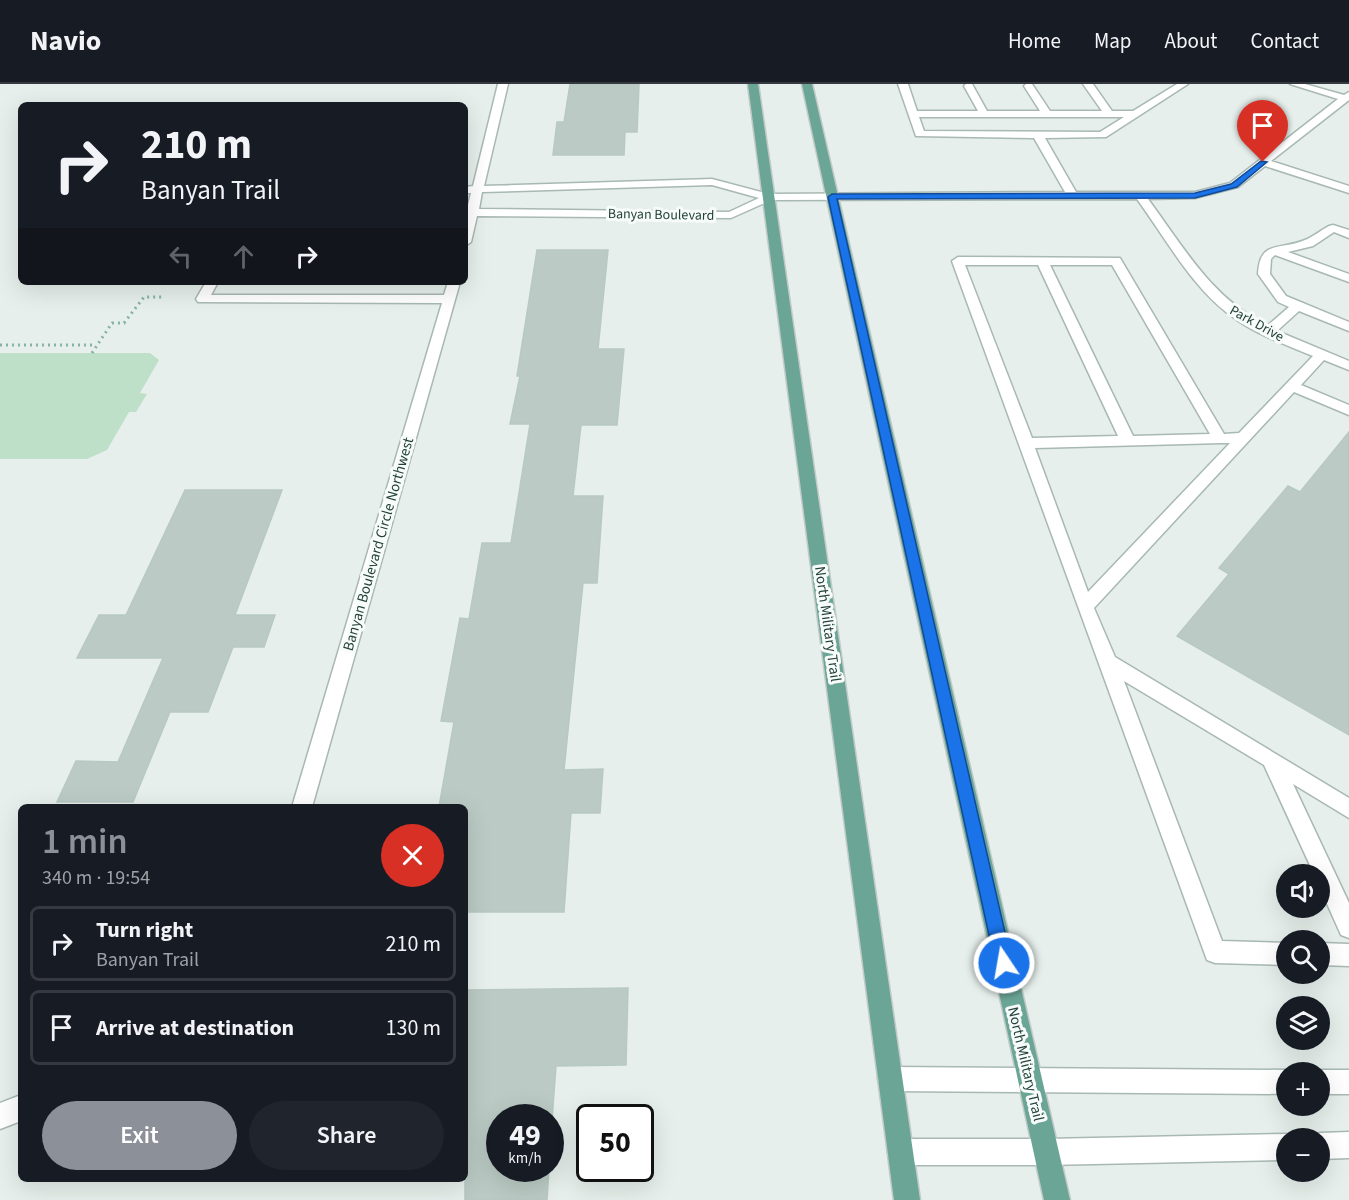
<!DOCTYPE html>
<meta charset="utf-8">
<style>
:root{--surface:#171b24;--page:#20242c;--text:#f1f3f6;--muted:#9ea1a6;--line:#363941;--accent:#8c9099}
body{margin:0;font-family:"Source Sans 3",sans-serif;background:var(--page);color:var(--text);height:100vh;display:flex;flex-direction:column;font-size:22px;white-space:nowrap}
*{box-sizing:border-box;margin:0}
p{font-size:20px;color:var(--muted)}
.icon{flex:none;width:33px;height:33px;fill:none;stroke:currentColor;stroke-width:2;stroke-linecap:round;stroke-linejoin:round}
.map{position:relative;flex:1;overflow:hidden}
.details{position:absolute;left:18px;top:720px;width:450px;height:378px;display:flex;flex-direction:column;background:var(--surface);border-radius:9px;box-shadow:0 6px 24px #0002}
.details>*{flex:none}
.hud{position:absolute;left:18px;top:18px;width:450px;height:183px;border-radius:9px;box-shadow:0 6px 24px #0002;background:#171b24;color:var(--text);overflow:hidden}
.buttons{position:absolute;left:1276px;top:780px;display:grid;gap:12px}
.buttons a{display:grid;place-items:center;width:54px;height:54px;border-radius:50%;background:var(--surface);box-shadow:0 6px 24px #0002;font-size:30px}
.speed{position:absolute;left:486px;top:1020px;display:flex;gap:12px;font-size:30px;font-weight:700;text-align:center}
.speed>*{display:grid;place-content:center;width:78px;height:78px;border-radius:50%;background:var(--surface);box-shadow:0 6px 24px #0002;line-height:1}
.speed small{font-size:15px;font-weight:400}
.speed .limit{border:3px solid #111;border-radius:9px;background:#fff;color:#111}
.pin{position:absolute;display:grid;place-items:center;width:51px;height:51px;color:#fff;margin:-62px -26px;border-radius:50% 50% 50% 0;rotate:-45deg;box-shadow:0 0 6px #0007}
.pin .icon{rotate:45deg}
.me{position:absolute;width:66px;margin:-33px;rotate:348deg;stroke-linejoin:round;filter:drop-shadow(0 0 4px #0008)}
.turn{display:flex;align-items:center;gap:21px;height:126px;padding:0 24px;font-size:27px}
.turn .icon{width:78px;height:78px;stroke-width:2.5}
.turn b{display:block;font-size:42px;line-height:51px}
.lanes{display:flex;align-items:center;height:57px;padding:0 24px;background:#0003;justify-content:center;gap:30px;direction:ltr}
.lanes .off{opacity:.35}
.round{display:grid;place-items:center;flex:none;width:63px;height:63px;border-radius:32px;background:var(--page)}
.head{display:flex;align-items:center;justify-content:space-between;height:102px;padding:0 24px}
h1{font-size:36px;font-weight:600;line-height:45px;color:var(--accent)}
.primary-button{display:flex;gap:12px;margin-top:auto;padding:12px 24px}
.primary-button a{flex:1;height:69px;border-radius:36px;background:var(--accent);color:#fff;font-size:24px;font-weight:600;line-height:69px;text-align:center}
.primary-button a+a{background:var(--page);color:var(--text)}
ul{padding:0;list-style:none}
li{display:flex;align-items:center;gap:18px;height:75px;margin:0 12px 9px;padding:0 12px;border:3px solid var(--line);border-radius:9px}
li div{flex:1}
li b{display:block;font-size:22px}
li em{font-style:normal}
header{display:flex;align-items:center;gap:36px;box-sizing:border-box;height:84px;padding:0 30px;background:var(--surface);border-bottom:2px solid var(--line)}
header strong{font-size:28px}
nav{display:flex;gap:33px;margin-inline-start:auto;font-size:21px}
.map>svg:first-child{display:block}
.green{fill:#bfe0c8}
.building{fill:#bbcac4;stroke:#b8c9c2;stroke-width:1.5}
.lines{fill:none;stroke-linecap:round;stroke-linejoin:round}
.minor-casing{stroke:#a8b8b2;stroke-width:3}
.major-casing{stroke:#c2cac8;stroke-width:3}
.path{stroke:#86b3a5;stroke-width:3;stroke-dasharray:2 4;stroke-linecap:butt}
.minor{fill:#fff;fill-rule:evenodd}
.major{fill:#6aa596;fill-rule:evenodd}
.route{fill:#1a73e8;stroke:#114b97;stroke-width:1.5}
.labels{text-anchor:middle;stroke-width:6;stroke-linejoin:round;paint-order:stroke}
.far-street-label{font-size:14px;fill:#24423a;stroke:#f7fbf9}
.street-label{font-size:15px;fill:#24423a;stroke:#f7fbf9}
</style>
<header>
<strong>Navio</strong>
<nav><a>Home</a><a>Map</a><a>About</a><a>Contact</a></nav>
</header>
<div class="map">
<svg width="1349" height="1116" viewBox="0 0 1349 1116">
<rect width="100%" height="100%" fill="#e6efeb"/>
<polygon class="green" points="0,269 150,269 159,276 140,309 147,310 136,328 129,328 107,366 87,375 0,375"/>
<g class="building">
<polygon points="570,0 639,0 637,48 625,48 624,71 553,71 557,38 564,38"/>
<polygon points="537,166 608,166 598,265 624,265 617,341 581,341 573,412 603,412 597,499 583,499 564,686 603,685 600,729 571,729 564,828 465,828 465,723 439,723 454,638 441,637 460,534 469,535 482,459 511,459 530,340 510,340 520,292 517,292"/>
<polygon points="1349,348 1349,651 1177,552 1229,490 1219,484 1288,402 1300,408"/>
<polygon points="185,406 282,406 235,531 275,531 264,563 233,563 208,628 170,628 133,718 57,718 76,677 118,678 163,574 77,574 99,531 126,531"/>
<polygon points="628,904 626,981 556,982 550,1063 550,1034 500,1034 500,1084 549,1084 547,1116 465,1116 465,906"/>
</g>
<g class="lines">
<defs>
<g id="minor">
<path d="M498,0H508L484,102L712,95L769,110L1065,108L1034,54L916,52L898,0H908L917,27H978L964,2L966,0H972L987,27H1040L1024,2L1026,0H1032L1050,27H1102L1083,0H1093L1112,27H1133L1177,0H1188L1106,53L1045,54L1076,108H1195L1230,99L1338,15L1290,0H1305L1344,11L1349,8V16L1271,77L1349,102V109L1265,82L1238,103L1195,114L1148,115C1185,165 1210,212 1267,242L1289,223L1278,218L1258,190C1260,155 1279,167 1305,156C1313,153 1321,146 1329,142L1333,141L1349,146V154L1334,148L1313,162L1288,168L1349,190V198L1275,171L1271,175L1270,190L1286,212L1349,238V247L1299,227L1277,247L1349,277V286L1324,276L1301,301L1349,321V331L1294,308L1094,524L1115,573L1349,714V734L1293,700L1349,819V854L1341,851L1320,804V790H1314L1264,681L1124,597L1222,857L1287,859V881L1215,879L1207,876L952,177L958,173L1120,174L1224,350L1239,349L1313,272C1287,261 1260,252 1237,236C1194,208 1167,156 1137,115L771,116L731,134L477,132L471,158L465,162V125H467L471,109H465V103L473,102ZM919,33H1124L1100,48L924,47ZM712,101L759,114L729,128L479,125L482,108ZM965,181H1038L1118,352L1032,354ZM1050,181H1112L1210,350L1133,352ZM1222,359H1230L1088,508L1035,364Z"/>
<polygon points="206,198 218,198 211,211 444,211 448,198 460,198 312,723 292,723 442,219 198,218 196,215"/>
<polygon points="1320,859 1349,860 1349,882 1320,881"/>
<polygon points="890,983 1287,986 1294,988 1287,988 1287,1010 890,1007 881,1004 878,995 881,986"/>
<polygon points="1320,986 1349,986 1349,1010 1320,1010 1320,988 1313,988"/>
<polygon points="21,1011 21,1037 0,1045 0,1019"/>
<polygon points="1349,1048 1349,1074 1320,1075 1320,1054 1311,1053 1320,1049"/>
<polygon points="1287,1050 1296,1054 1287,1054 1287,1076 1046,1081 901,1081 892,1077 888,1068 892,1059 901,1055 1046,1055"/>
</g>
<g id="major">
<polygon points="748,0 758,0 920,1116 894,1116"/>
<polygon points="802,0 812,0 1070,1116 1044,1116"/>
</g>
</defs>
<use href="#minor" class="minor-casing"/>
<use href="#major" class="major-casing"/>
<g class="path">
<polyline points="0,261 96,261"/>
<polyline points="92,269 112,239 124,239 144,213 165,213"/>
</g>
<use href="#minor" class="minor"/>
<use href="#major" class="major"/>
</g>
<polygon class="route" points="1261,77 1267,78 1237,103 1195,114 837,115 1012,879 1010,885 1004,888 997,885 995,879 828,113 832,110 1195,109 1231,100"/>
<g class="labels">
<g class="far-street-label">
<text transform="translate(661 130) rotate(1)" y="5">Banyan Boulevard</text>
<text transform="translate(1257 239) rotate(29)" y="5">Park Drive</text>
</g>
<g class="street-label">
<text transform="translate(378 460) rotate(-74)" y="5">Banyan Boulevard Circle Northwest</text>
<text transform="translate(828 540) rotate(82)" y="5">North Military Trail</text>
<text transform="translate(1026 980) rotate(77)" y="5">North Military Trail</text>
</g>
</g>
</svg>
<div class="buttons">
<a><svg class="icon" aria-label="sound" viewBox="0 0 24 24"><path d="M4 9h4l5-4v14l-5-4H4zM17 9q2 3 0 6"/></svg></a>
<a><svg class="icon" aria-label="search" viewBox="0 0 24 24"><circle cx="10" cy="10" r="6"/><path d="M15 15l6 6"/></svg></a>
<a><svg class="icon" aria-label="layers" viewBox="0 0 24 24"><path d="M12 4l9 5-9 5-9-5zM3 14l9 5 9-5"/></svg></a>
<a>+</a>
<a>−</a>
</div>
<div class="speed"><div>49<small>km/h</small></div><div class="limit">50</div></div>
<div class="pin" style="left:1263px;top:78px;background:#d93025"><svg class="icon" aria-label="arrive" viewBox="0 0 24 24"><path d="M6 21V4h12l-3 4 3 4H6"/></svg></div>
<svg class="me" style="left:1004px;top:879px" viewBox="-20 -20 40 40"><circle r="17" fill="#1a73e8" stroke="#fff" stroke-width="3"/><path d="M0-11L8 9 0 5-8 9z" fill="#fff"/></svg>
<div class="hud">
<div class="turn"><svg class="icon" aria-label="right" viewBox="0 0 24 24"><path d="M7 20v-9h11M14 6l5 5-5 5"/></svg><div><b>210 m</b>Banyan Trail</div></div>
<div class="lanes"><svg class="icon off" aria-label="left" viewBox="0 0 24 24"><path d="M17 20v-9H6M10 6l-5 5 5 5"/></svg><svg class="icon off" aria-label="ahead" viewBox="0 0 24 24"><path d="M12 20V5M6 11l6-6 6 6"/></svg><svg class="icon" aria-label="right" viewBox="0 0 24 24"><path d="M7 20v-9h11M14 6l5 5-5 5"/></svg></div>
</div>
<section class="details">
<div class="head"><div><h1>1 min</h1><p>340 m · 19:54</p></div><a class="round" style="background:#d93025;color:#fff"><svg class="icon" aria-label="close" viewBox="0 0 24 24"><path d="M6 6l12 12M18 6L6 18"/></svg></a></div>
<ul>
<li><svg class="icon" aria-label="right" viewBox="0 0 24 24"><path d="M7 20v-9h11M14 6l5 5-5 5"/></svg><div><b>Turn right</b><p>Banyan Trail</p></div><em>210 m</em></li>
<li><svg class="icon" aria-label="arrive" viewBox="0 0 24 24"><path d="M6 21V4h12l-3 4 3 4H6"/></svg><div><b>Arrive at destination</b></div><em>130 m</em></li>
</ul>
<div class="primary-button"><a>Exit</a><a>Share</a></div>
</section>
</div>
